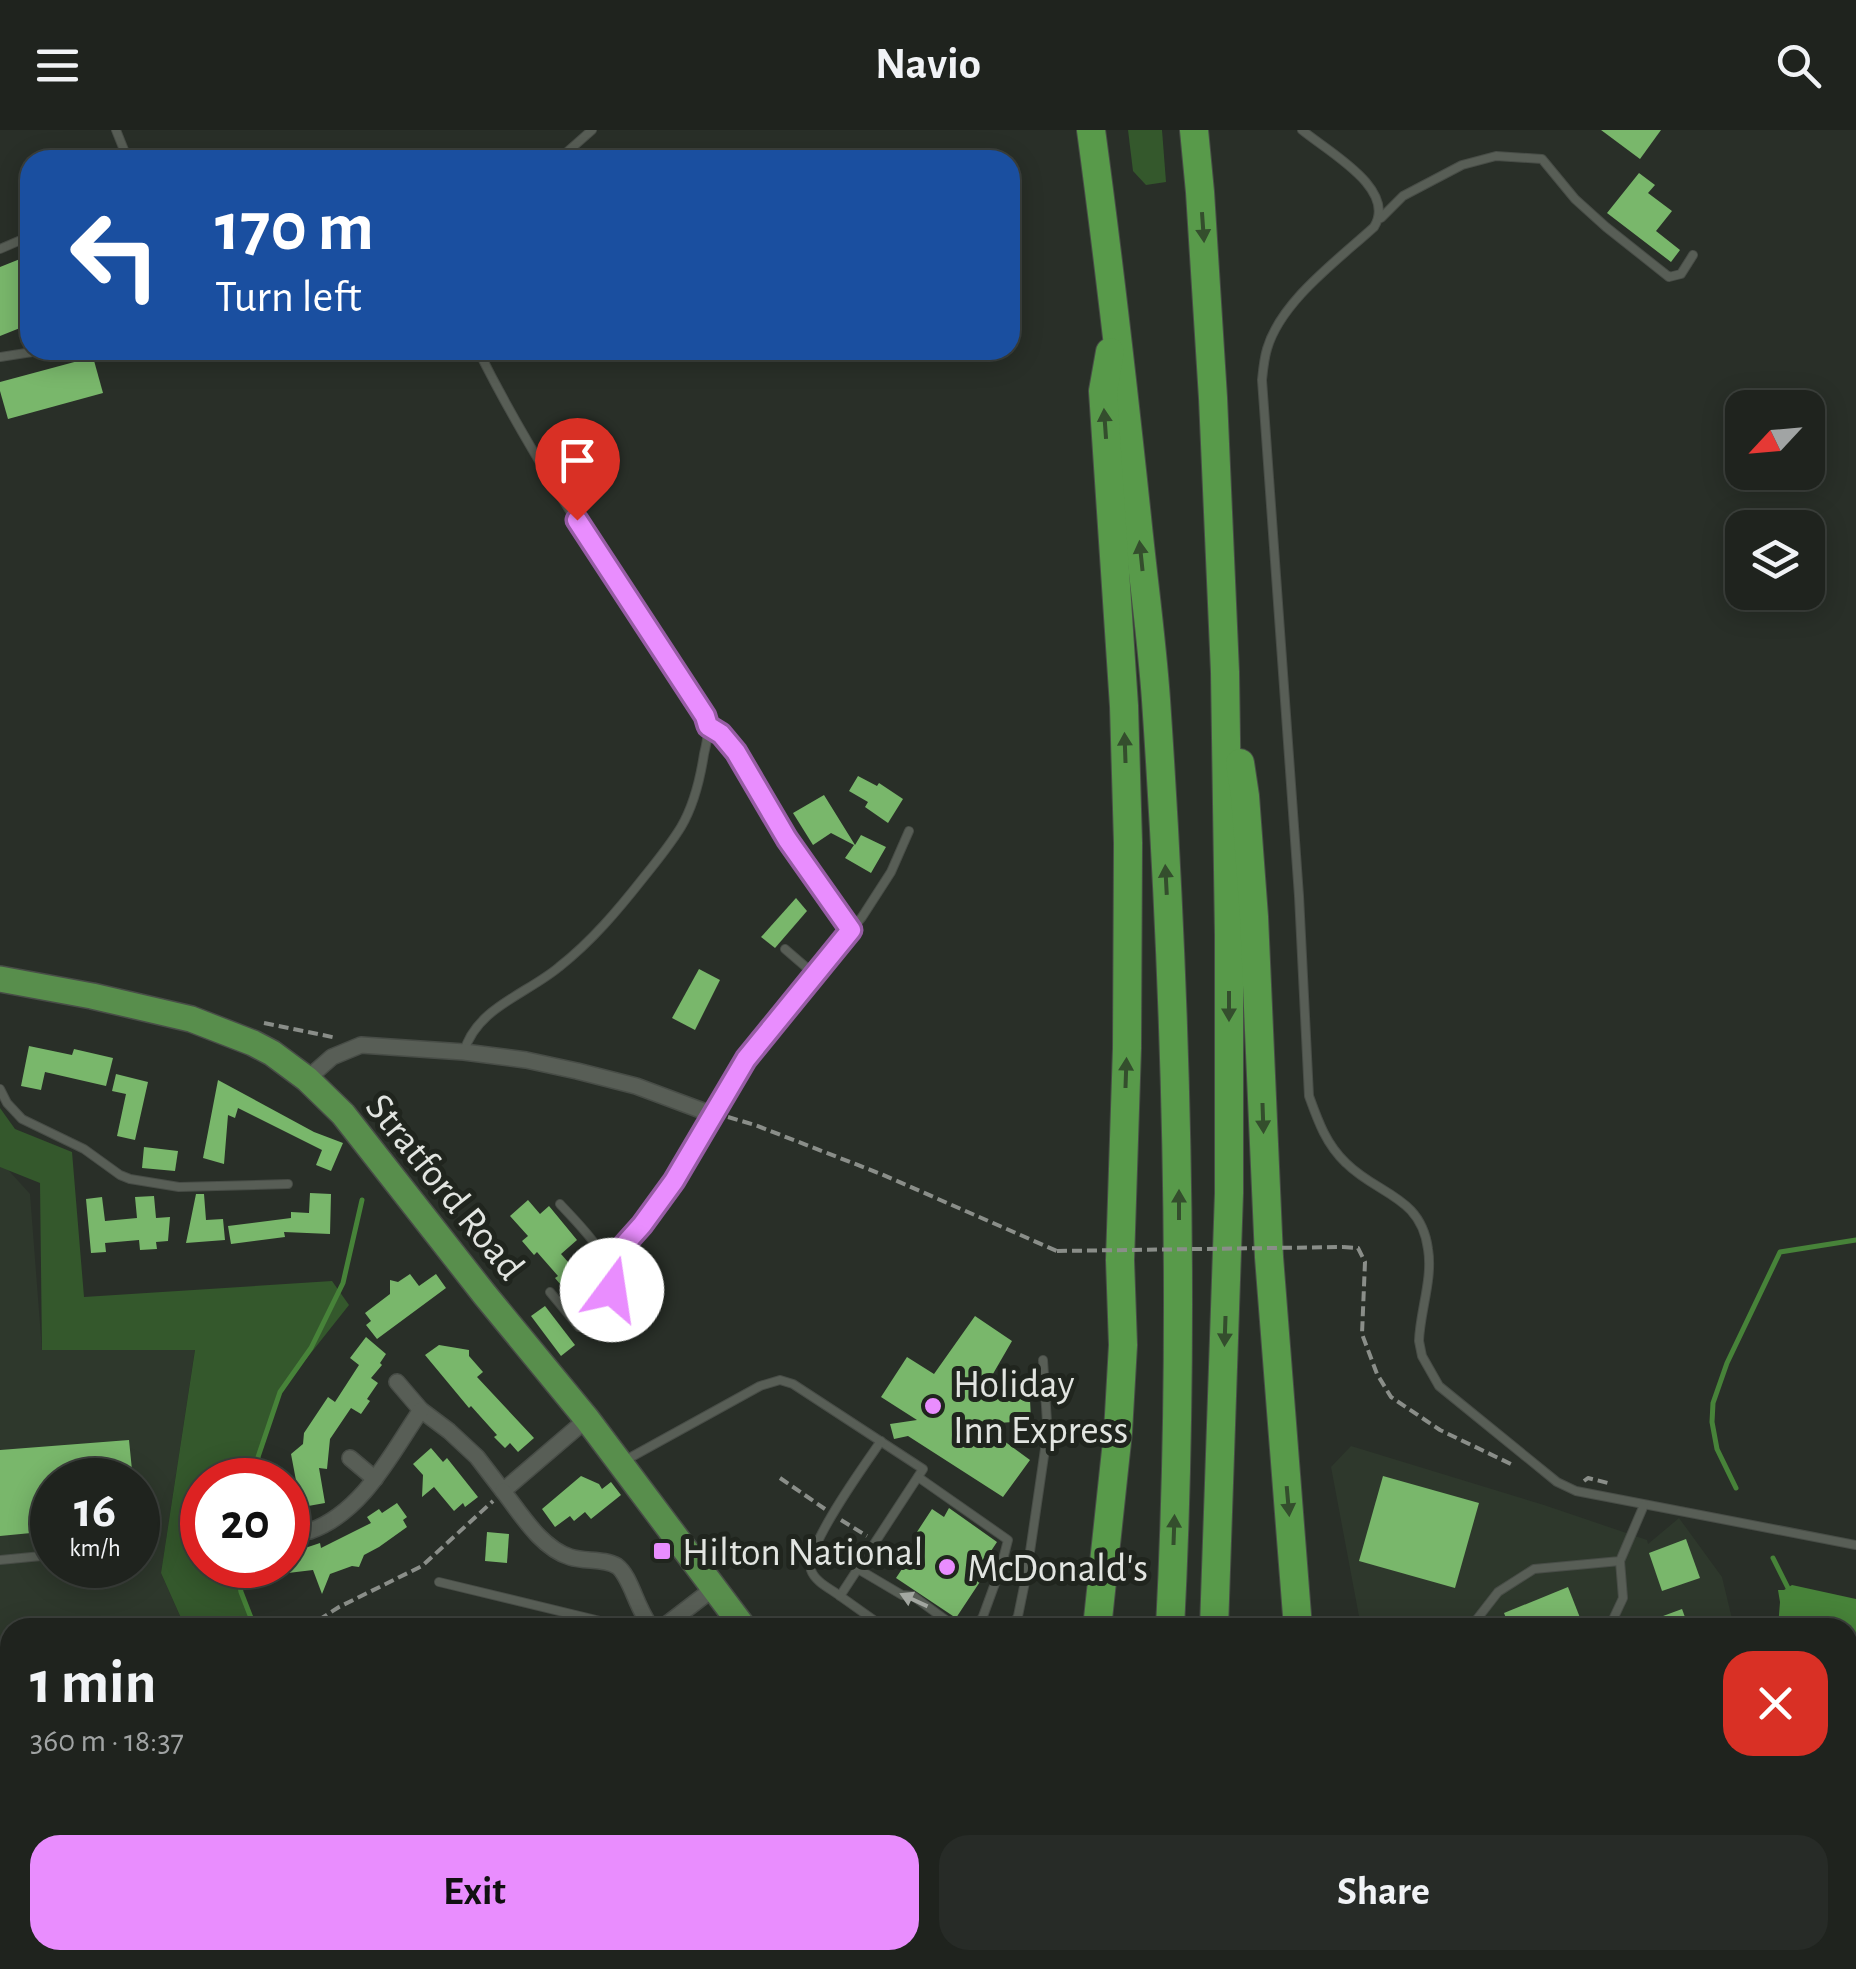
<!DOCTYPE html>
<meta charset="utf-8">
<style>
:root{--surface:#1f231e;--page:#272b27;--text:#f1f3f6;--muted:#a1a4a4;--line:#3c403c;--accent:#e98dfe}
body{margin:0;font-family:"Alegreya Sans",sans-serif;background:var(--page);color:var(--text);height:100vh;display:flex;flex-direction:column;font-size:38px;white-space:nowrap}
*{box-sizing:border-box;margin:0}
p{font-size:32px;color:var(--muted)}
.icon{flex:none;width:55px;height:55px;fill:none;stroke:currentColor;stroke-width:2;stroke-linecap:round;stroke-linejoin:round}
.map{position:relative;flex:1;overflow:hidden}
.sheet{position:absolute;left:0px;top:1488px;width:1858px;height:352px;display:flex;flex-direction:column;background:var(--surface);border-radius:30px 30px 0 0;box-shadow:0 5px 25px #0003,0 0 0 2px var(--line)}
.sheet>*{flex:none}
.banner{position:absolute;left:20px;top:20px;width:1000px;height:210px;border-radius:30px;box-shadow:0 5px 25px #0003,0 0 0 2px var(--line);background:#1a4fa0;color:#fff;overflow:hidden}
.needle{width:65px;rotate:244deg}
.buttons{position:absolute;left:1725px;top:260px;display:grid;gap:20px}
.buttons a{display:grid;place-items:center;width:100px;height:100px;border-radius:20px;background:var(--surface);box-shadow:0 5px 25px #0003,0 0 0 2px var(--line);font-size:50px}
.speed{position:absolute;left:30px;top:1328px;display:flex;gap:20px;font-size:50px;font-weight:700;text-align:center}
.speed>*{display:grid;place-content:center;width:130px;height:130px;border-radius:50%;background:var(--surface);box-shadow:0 5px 25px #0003,0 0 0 2px var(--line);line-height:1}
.speed small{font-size:25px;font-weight:400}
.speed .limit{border:15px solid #d22;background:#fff;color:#111}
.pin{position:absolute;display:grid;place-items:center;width:85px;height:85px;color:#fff;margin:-102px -42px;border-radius:50% 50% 50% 0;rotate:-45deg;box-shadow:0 0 10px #0007}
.pin .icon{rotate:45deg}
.me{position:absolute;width:110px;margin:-55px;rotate:14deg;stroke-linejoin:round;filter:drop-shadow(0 0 8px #0008)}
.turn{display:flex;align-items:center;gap:35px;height:210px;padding:0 30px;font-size:45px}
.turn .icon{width:130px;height:130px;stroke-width:2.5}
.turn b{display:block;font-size:70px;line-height:85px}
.round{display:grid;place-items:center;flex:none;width:105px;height:105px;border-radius:30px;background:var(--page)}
.headline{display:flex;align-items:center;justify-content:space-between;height:170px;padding:0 30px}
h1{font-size:60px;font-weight:700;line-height:75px}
.primary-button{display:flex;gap:20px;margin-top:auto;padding:20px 30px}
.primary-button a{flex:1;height:115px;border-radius:30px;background:var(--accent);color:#111;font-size:40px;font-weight:700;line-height:115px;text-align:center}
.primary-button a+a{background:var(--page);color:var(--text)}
header{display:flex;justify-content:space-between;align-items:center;height:130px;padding:0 30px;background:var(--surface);font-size:45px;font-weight:700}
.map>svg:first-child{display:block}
.built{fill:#2e382c;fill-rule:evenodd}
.green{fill:#34582c}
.water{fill:#478339}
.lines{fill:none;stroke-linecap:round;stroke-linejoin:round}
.stream{stroke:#478339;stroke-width:5}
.building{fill:#79b76b}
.service-casing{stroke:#484d47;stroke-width:10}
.minor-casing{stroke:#484d47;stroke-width:18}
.trunk-casing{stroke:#484d47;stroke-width:28}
.motorway-casing{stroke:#484d47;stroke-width:30}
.path{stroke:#8a8e89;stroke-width:4;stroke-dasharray:10 5;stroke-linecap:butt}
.service{stroke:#585e56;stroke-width:8}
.minor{stroke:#585e56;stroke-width:15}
.trunk{stroke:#588e4c;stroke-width:25}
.motorway{stroke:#589a4a;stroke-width:28}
.path-bridge{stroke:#8a8e89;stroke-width:4;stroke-dasharray:10 5;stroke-linecap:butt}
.oneway{fill:#344e2d}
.oneway2{fill:#a4a8a2}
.route-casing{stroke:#975ca5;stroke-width:25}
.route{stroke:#e98dfe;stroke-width:18}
.poi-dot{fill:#e98dfe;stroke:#20251e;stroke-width:4}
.labels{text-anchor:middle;stroke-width:10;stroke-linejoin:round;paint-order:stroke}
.street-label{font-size:40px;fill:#e2e5e1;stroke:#20251e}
.poi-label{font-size:40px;fill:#e2e5e1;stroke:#20251e;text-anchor:start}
</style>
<header><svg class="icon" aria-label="menu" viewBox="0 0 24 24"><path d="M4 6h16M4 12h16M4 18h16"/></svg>Navio<svg class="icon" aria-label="search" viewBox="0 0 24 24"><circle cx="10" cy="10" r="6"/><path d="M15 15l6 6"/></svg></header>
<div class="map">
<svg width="1856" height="1839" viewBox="0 0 1856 1839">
<rect width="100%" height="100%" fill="#292f28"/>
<g class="built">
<path d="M0,1031L30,1064L42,1220L195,1219L161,1443L185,1497L10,1498V1830H190L188,1839H0ZM52,1350H138V1435H52Z"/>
<polygon points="1351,1316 1544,1375 1647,1410 1648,1414 1679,1388 1722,1447 1734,1497 1361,1497 1331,1337"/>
</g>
<g class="green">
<polygon points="1128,0 1162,0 1166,52 1146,55 1133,41"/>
<polygon points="0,978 15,999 72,1022 84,1167 332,1151 349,1175 280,1262 258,1327 262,1350 202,1350 202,1435 236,1435 241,1462 255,1497 185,1497 161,1443 195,1220 42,1220 40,1053 0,1037"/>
<polygon points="190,1830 560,1832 800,1830 793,1839 188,1839"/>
</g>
<polygon class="water" points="1792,1455 1856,1469 1856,1507 1848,1511 1848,1498 1778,1497 1780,1472 1778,1460 1784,1460"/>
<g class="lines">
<g class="stream">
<polyline points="262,1350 258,1327 280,1262 311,1218 343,1153 362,1070"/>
<polyline points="1736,1358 1717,1319 1712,1292 1713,1273 1727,1233 1780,1122 1856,1110"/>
<polyline points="1773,1428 1789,1460"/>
<polyline points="236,1435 241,1462 255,1498"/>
<polyline points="217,1839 219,1830"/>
<polyline points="1325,1839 1330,1830"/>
</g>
</g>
<g class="building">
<polygon points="1601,0 1661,0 1640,29"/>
<polygon points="1639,43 1655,55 1648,63 1672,81 1656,101 1680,120 1671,132 1607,83"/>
<polygon points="30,125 30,194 0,206 0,137"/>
<polygon points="93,227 103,263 8,289 0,261 0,252"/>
<polygon points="858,646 877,656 879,653 903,669 888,693 865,677 868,672 849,661"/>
<polygon points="824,665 855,715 861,705 886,717 871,743 845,728 854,715 831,703 813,715 793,683"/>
<polygon points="796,768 807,781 775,818 761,807"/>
<polygon points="699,839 720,850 695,900 672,888"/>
<polygon points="29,916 72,925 74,919 113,928 106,956 45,942 41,960 21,956"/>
<polygon points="116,944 148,952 135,1010 117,1006 126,964 112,961"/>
<polygon points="218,950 314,1002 343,1013 331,1041 316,1035 322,1020 238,978 235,988 228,985 224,1034 203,1028"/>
<polygon points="144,1017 178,1021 175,1041 142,1038"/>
<polygon points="310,1063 331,1064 330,1104 284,1102 285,1107 231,1114 228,1096 291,1088 291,1082 309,1083"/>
<polygon points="196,1064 204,1064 206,1090 223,1089 225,1110 186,1113"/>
<polygon points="154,1066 156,1088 170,1087 168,1111 156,1112 157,1119 140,1120 139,1110 105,1113 106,1122 91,1123 86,1069 102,1067 105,1091 137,1088 135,1067"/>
<polygon points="528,1070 540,1084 549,1076 577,1110 561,1124 597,1165 581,1179 555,1148 558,1146 537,1122 534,1125 522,1111 528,1106 510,1086"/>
<polygon points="410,1144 419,1156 436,1144 446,1158 377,1209 366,1195 371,1191 365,1183 390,1164 390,1150 398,1152"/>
<polygon points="545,1176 575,1215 561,1226 531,1186"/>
<polygon points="975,1186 1012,1211 990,1249 1029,1248 1031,1291 981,1294 1030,1330 1003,1367 908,1306 894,1309 890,1294 917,1290 881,1267 907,1227 934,1244"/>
<polygon points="366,1207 386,1224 380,1233 382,1235 371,1248 378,1253 367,1269 370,1271 361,1284 351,1278 330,1309 327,1339 319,1338 325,1373 297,1378 288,1373 298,1361 291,1324 303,1314 304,1303 328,1267 335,1272 359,1235 350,1228"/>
<polygon points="439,1215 469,1220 469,1226 483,1242 477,1247 534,1308 518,1322 510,1313 505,1318 494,1307 497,1305 471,1276 469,1278 425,1225"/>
<polygon points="129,1310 133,1350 52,1350 52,1401 0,1406 0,1320"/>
<polygon points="431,1318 443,1332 447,1328 478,1367 465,1377 463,1373 454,1381 434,1357 422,1367 423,1345 413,1334"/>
<polygon points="581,1346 599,1354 602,1359 611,1352 621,1365 591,1389 585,1382 574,1391 570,1386 555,1397 542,1379"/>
<polygon points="1383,1346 1479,1373 1455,1458 1359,1431"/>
<polygon points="397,1373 407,1387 403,1390 407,1397 379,1417 364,1425 359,1437 352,1436 330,1444 322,1464 313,1440 288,1443 288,1417 301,1415 302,1419 320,1413 321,1418 371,1393 367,1387 379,1379 382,1383"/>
<polygon points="949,1378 997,1412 991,1421 996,1425 995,1429 956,1488 896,1448 922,1409 915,1405 932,1379 944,1387"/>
<polygon points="487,1402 509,1404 507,1433 485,1431"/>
<polygon points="1686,1409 1700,1448 1662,1461 1649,1423"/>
<polygon points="1568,1457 1584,1498 1510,1498 1504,1483"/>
<polygon points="1682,1479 1689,1498 1636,1498 1636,1496"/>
</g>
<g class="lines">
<defs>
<g id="service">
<polyline points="116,0 128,30"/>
<path d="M1302,0C1327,21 1398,59 1374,97C1338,130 1281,171 1267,219C1264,229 1263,240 1262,250L1299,766L1309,966C1318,991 1326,1014 1346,1033C1378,1065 1421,1066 1428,1119C1433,1149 1420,1181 1419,1211L1422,1226L1439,1256L1557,1352L1576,1361L1856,1415"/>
<polyline points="558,30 592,0"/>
<polyline points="1381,88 1403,66 1462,35 1496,26 1542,29 1575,69 1606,97 1669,147 1681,144 1693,125"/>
<polyline points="0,119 30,106"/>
<polyline points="105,220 120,224 131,220"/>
<polyline points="0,227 45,220"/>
<path d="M709,596C748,621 764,672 788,711C807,742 830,771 851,801"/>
<polyline points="785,819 814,844"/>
<path d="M464,922C476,878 527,864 559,837C592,811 618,780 644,747C657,731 670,715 681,697C694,675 700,650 704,624C707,611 710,600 705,587C627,466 542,349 478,220"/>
<polyline points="0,959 7,973 22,989 84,1019 120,1045 130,1049 179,1057 288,1054"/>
<polyline points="608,1133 642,1095 674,1051 746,929 862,787 891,742 909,701"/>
<path d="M550,1162L579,1197C588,1188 601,1179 608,1169C628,1140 578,1094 560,1074"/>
<polyline points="624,1331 760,1256 780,1250 793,1254 923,1339 840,1466 885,1498"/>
<polyline points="0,1430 52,1425"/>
<polyline points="858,1439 902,1465 913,1466 954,1496 967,1497 982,1489 1001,1437 1008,1410 918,1347"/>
<polyline points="439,1452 629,1498"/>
<path d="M840,1466C831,1459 815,1452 811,1440C804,1418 866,1333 881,1311"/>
<polyline points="1011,1498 1018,1486 1027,1442 1045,1319 1047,1292 1043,1230"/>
<polyline points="1470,1498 1498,1462 1534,1439 1620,1431 1644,1375"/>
<polyline points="1609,1498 1623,1468 1620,1431"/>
</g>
<g id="minor">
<polyline points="307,949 332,927 361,915 464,922 526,930 577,941 636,956 714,985"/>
<polyline points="397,1252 421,1280 449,1301 477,1327 503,1361 587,1289"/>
<polyline points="350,1328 375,1349"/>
<path d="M503,1361C521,1384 541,1418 570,1427C585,1432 604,1428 617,1436C631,1446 637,1481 652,1498"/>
<path d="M310,1401C363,1382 391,1324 421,1280"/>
<polyline points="662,1498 714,1458"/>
</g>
<g id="trunk">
<polyline points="0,849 92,866 191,889 253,913 272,923 307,949 343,984 485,1165 587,1289 744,1498"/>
<polyline points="1848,1570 1856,1565"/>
<polyline points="1475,1830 1479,1839"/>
<polyline points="859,1839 862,1830"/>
<polyline points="1520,1839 1525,1830"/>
</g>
<g id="motorway">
<path d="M1091,0C1109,132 1124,264 1138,397C1144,455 1152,512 1156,570C1177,878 1186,1189 1170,1498"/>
<polyline points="1194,0 1200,62 1213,268 1225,542 1229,805 1229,1063 1214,1498"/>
<polyline points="1240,633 1245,666 1254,787 1269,1127 1298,1498"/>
<polyline points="1097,1498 1118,1302 1123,1215 1120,1130 1127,918 1128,713 1124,576 1103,261 1110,222"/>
<polyline points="1143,1839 1143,1830"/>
<polyline points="1189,1839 1189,1830"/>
</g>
</defs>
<use href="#service" class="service-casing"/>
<use href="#minor" class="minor-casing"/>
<use href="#trunk" class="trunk-casing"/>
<use href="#motorway" class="motorway-casing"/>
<g class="path">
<polyline points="264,893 337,908"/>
<polyline points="728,987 755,995 881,1044 1057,1121"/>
<polyline points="1343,1117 1358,1118 1365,1132 1362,1204 1377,1244 1391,1267 1440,1300 1515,1336"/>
<polyline points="780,1348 825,1379"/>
<polyline points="1584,1351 1588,1348 1608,1353"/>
<polyline points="841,1390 867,1406"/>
<polyline points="883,1417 898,1426"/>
<polyline points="306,1498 339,1477 422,1436 493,1371"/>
<polyline points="233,1839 235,1830"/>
</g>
<use href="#service" class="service"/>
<use href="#minor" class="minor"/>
<use href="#trunk" class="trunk"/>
<use href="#motorway" class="motorway"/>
<polyline class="path-bridge" points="1057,1121 1343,1117"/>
</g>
<defs><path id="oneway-solid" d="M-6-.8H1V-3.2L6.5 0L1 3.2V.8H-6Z" transform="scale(2.5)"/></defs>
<g class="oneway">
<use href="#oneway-solid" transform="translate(1203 97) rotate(86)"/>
<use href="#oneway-solid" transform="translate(1105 294) rotate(-94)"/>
<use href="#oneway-solid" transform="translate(1141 426) rotate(-96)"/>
<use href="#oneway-solid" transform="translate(1125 618) rotate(-92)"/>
<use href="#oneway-solid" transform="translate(1166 750) rotate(-93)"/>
<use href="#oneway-solid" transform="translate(1229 876) rotate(90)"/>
<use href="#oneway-solid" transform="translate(1126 943) rotate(-88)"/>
<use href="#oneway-solid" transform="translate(1263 988) rotate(88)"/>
<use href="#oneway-solid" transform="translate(1179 1075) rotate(-90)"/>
<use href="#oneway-solid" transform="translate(1225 1201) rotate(92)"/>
<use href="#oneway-solid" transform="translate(1288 1371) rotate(85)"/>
<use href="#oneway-solid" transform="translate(1174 1400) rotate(-88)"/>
</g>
<use class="oneway2" href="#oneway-solid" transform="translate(914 1470) rotate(-155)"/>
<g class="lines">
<defs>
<polyline id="route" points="577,390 705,586 708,596 721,604 736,622 787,709 851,800 746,929 674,1051 642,1095 608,1133 610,1140 612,1160"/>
</defs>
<use href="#route" class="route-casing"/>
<use href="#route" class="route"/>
</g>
<g class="poi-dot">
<circle cx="933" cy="1276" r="10"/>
<rect x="652" y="1411" width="20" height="20" rx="5"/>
<circle cx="947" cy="1437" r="10"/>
</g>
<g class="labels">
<g class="street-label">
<text transform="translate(446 1056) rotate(51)" y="14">Stratford Road</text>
</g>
<g class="poi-label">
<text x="953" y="1267">Holiday<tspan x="953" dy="46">Inn Express</tspan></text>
<text x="682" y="1435">Hilton National</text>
<text x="967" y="1451">McDonald's</text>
</g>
</g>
</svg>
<div class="buttons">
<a><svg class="needle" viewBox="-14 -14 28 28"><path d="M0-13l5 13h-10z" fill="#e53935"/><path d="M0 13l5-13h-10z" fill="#a1a4a4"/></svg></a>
<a><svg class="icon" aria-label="layers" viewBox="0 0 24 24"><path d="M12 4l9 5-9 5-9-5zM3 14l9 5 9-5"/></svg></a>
</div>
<div class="speed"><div>16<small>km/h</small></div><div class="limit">20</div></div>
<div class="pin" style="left:577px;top:390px;background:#d93025"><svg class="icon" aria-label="arrive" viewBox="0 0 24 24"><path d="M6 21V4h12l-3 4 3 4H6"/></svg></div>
<svg class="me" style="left:612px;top:1160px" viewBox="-20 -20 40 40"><circle r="19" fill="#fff"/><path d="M0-13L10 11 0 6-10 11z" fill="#e98dfe"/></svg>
<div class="banner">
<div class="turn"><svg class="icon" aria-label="left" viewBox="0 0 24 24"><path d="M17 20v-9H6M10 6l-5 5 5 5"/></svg><div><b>170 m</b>Turn left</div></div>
</div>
<section class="sheet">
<div class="headline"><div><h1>1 min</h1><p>360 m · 18:37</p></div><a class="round" style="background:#d93025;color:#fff"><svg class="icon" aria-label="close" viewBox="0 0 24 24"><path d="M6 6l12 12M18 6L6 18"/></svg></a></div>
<div class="primary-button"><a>Exit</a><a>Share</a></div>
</section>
</div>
